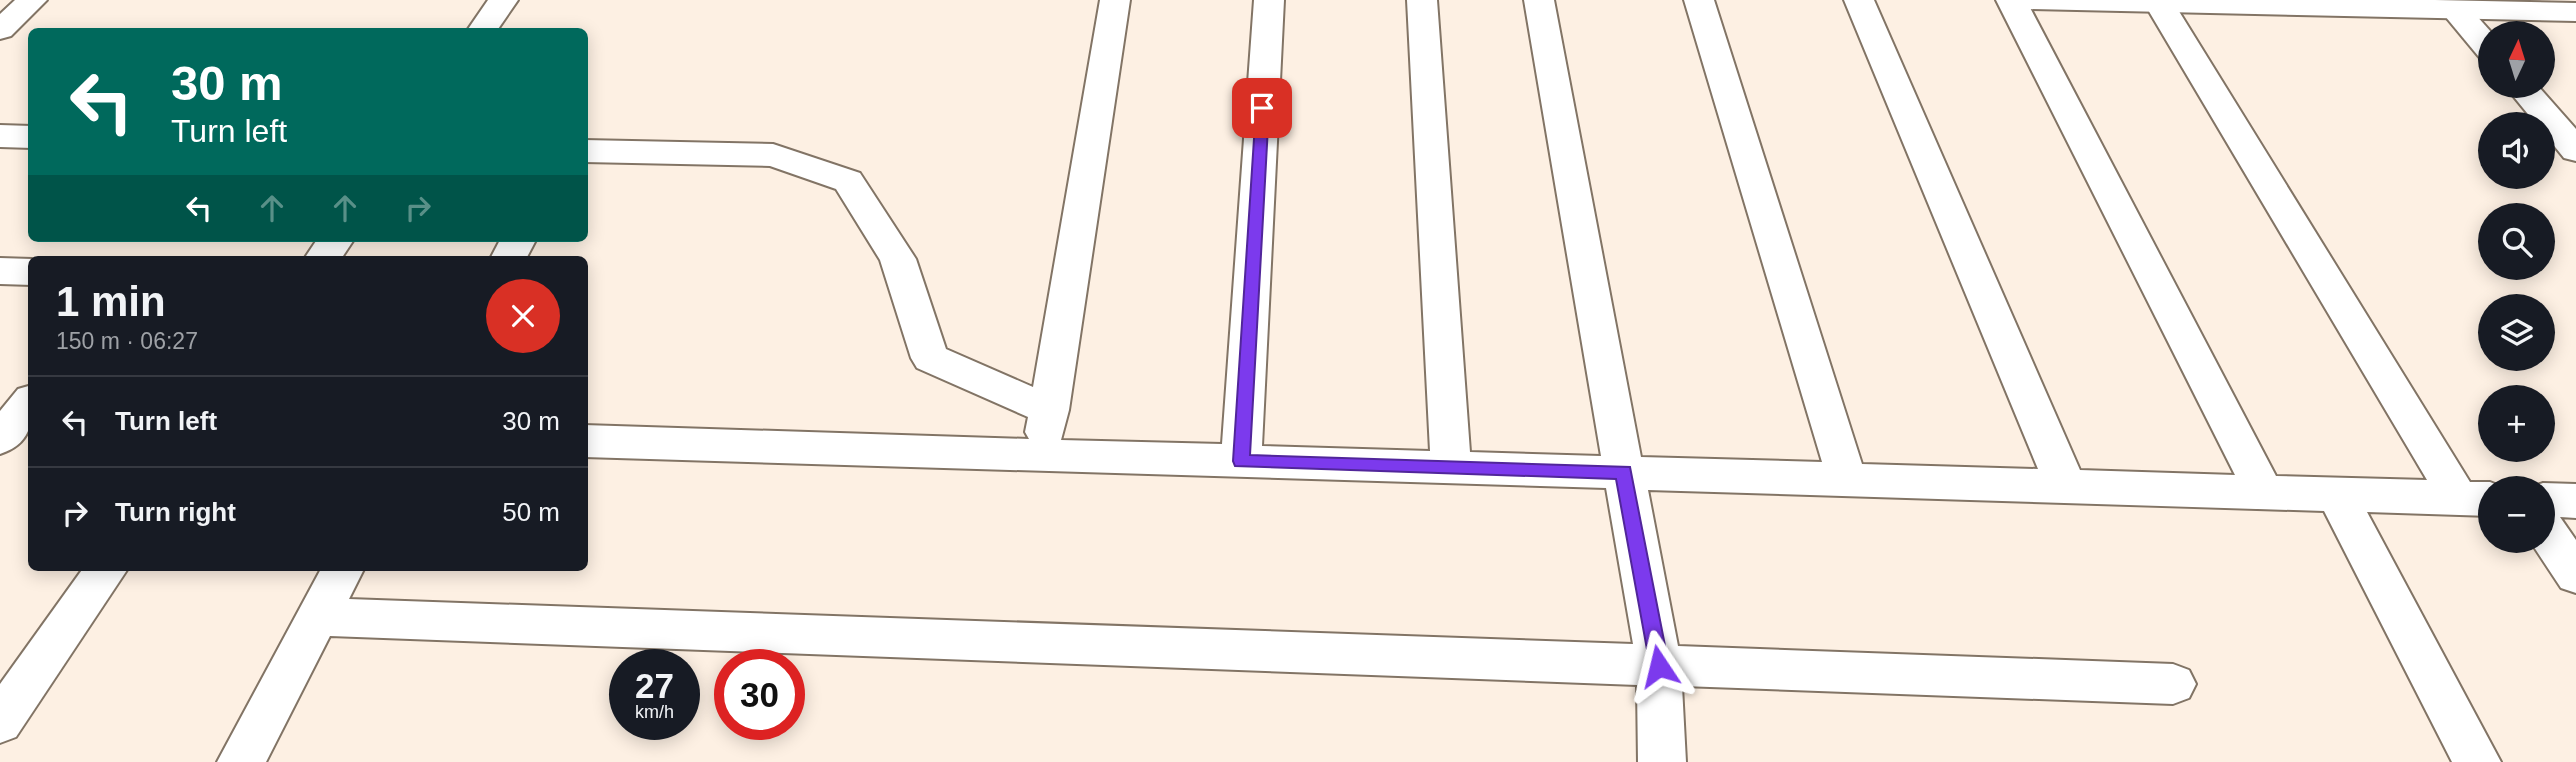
<!DOCTYPE html>
<meta charset="utf-8">
<style>
:root{--surface:#171b24;--page:#242831;--text:#f1f3f6;--muted:#9ea1a6;--line:#363941}
body{margin:0;font-family:Helvetica,sans-serif;background:var(--page);color:var(--text);height:100vh;display:flex;flex-direction:column;font-size:26px;white-space:nowrap}
*{box-sizing:border-box;margin:0}
p{font-size:23px;color:var(--muted)}
.icon{flex:none;width:38px;height:38px;fill:none;stroke:currentColor;stroke-width:2;stroke-linecap:round;stroke-linejoin:round}
.map{position:relative;flex:1;overflow:hidden}
.drawer{position:absolute;left:28px;top:256px;width:560px;height:315px;display:flex;flex-direction:column;background:var(--surface);border-radius:10px;box-shadow:0 4px 18px #0003}
.drawer>*{flex:none}
.banner{position:absolute;left:28px;top:28px;width:560px;height:214px;border-radius:10px;box-shadow:0 4px 18px #0003;background:#00695c;color:#fff;overflow:hidden}
.needle{width:46px;rotate:4deg}
.buttons{position:absolute;left:2478px;top:21px;display:grid;gap:14px}
.buttons a{display:grid;place-items:center;width:77px;height:77px;border-radius:50%;background:var(--surface);box-shadow:0 4px 18px #0003;font-size:35px}
.speed{position:absolute;left:609px;top:649px;display:flex;gap:14px;font-size:35px;font-weight:700;text-align:center}
.speed>*{display:grid;place-content:center;width:91px;height:91px;border-radius:50%;background:var(--surface);box-shadow:0 4px 18px #0003;line-height:1}
.speed small{font-size:18px;font-weight:400}
.speed .limit{border:10px solid #d22;background:#fff;color:#111}
.pin{position:absolute;display:grid;place-items:center;width:60px;height:60px;color:#fff;margin:-30px;border-radius:14px;box-shadow:0 4px 10px #0006}
.me{position:absolute;width:77px;margin:-38px;rotate:350deg;stroke-linejoin:round;filter:drop-shadow(0 0 5px #0008)}
.turn{display:flex;align-items:center;gap:24px;height:147px;padding:0 28px;font-size:32px}
.turn .icon{width:91px;height:91px;stroke-width:2.5}
.turn b{display:block;font-size:49px;line-height:60px}
.lanes{display:flex;align-items:center;height:66px;padding:0 28px;background:#0003;justify-content:center;gap:35px;direction:ltr}
.lanes .off{opacity:.35}
.round{display:grid;place-items:center;flex:none;width:74px;height:74px;border-radius:37px;background:var(--page)}
.head{display:flex;align-items:center;justify-content:space-between;height:119px;padding:0 28px}
h1{font-size:42px;font-weight:700;line-height:52px}
ul{padding:0;list-style:none}
li{display:flex;align-items:center;gap:21px;height:91px;padding:0 28px;border-top:2px solid var(--line)}
li div{flex:1}
li b{display:block;font-size:26px}
li em{font-style:normal}
.map>svg:first-child{display:block}
.lines{fill:none;stroke-linecap:round;stroke-linejoin:round}
.minor-casing{stroke:#827465;stroke-width:4}
.tertiary-casing{stroke:#827465;stroke-width:4}
.minor{fill:#fff;fill-rule:evenodd}
.tertiary{fill:#fff;fill-rule:evenodd}
.route{fill:#7c3aed;stroke:#51269a;stroke-width:2}
</style>
<div class="map">
<svg width="2576" height="762" viewBox="0 0 2576 762">
<rect width="100%" height="100%" fill="#fdf0e3"/>
<g class="lines">
<defs>
<g id="minor">
<polygon points="15,0 47,0 11,36 0,39 0,14"/>
<polygon points="488,0 518,0 496,32 466,32"/>
<polygon points="1100,0 1130,0 1069,410 1061,440 1222,444 1254,0 1284,0 1262,446 1430,451 1407,0 1437,0 1470,452 1601,456 1524,0 1554,0 1641,457 1822,462 1684,0 1714,0 1862,464 2038,469 1844,0 1874,0 2080,470 2235,475 1996,0 2026,0 2276,476 2427,480 2144,3 2146,0 2172,0 2470,482 2490,482 2505,488 2490,488 2490,516 2367,512 2501,762 2452,762 2324,511 1648,490 1678,646 2173,664 2189,670 2196,684 2189,698 2173,704 1682,686 1686,762 1638,762 1637,685 330,636 266,762 217,762 322,567 365,567 349,599 1633,644 1606,488 584,457 584,425 1029,439 1025,432 1028,417 917,368 911,358 880,260 836,189 770,166 584,162 584,140 773,144 860,173 916,259 946,349 1033,387"/>
<polygon points="2455,1 2466,4 2492,33 2490,59 2479,57 2440,10 2444,4"/>
<polygon points="2505,86 2538,86 2576,129 2576,161 2564,158 2543,132 2543,124 2536,124"/>
<polygon points="0,125 32,126 32,148 0,147"/>
<polygon points="318,238 355,238 341,259 304,259"/>
<polygon points="501,238 537,238 526,259 490,259"/>
<polygon points="0,258 32,259 32,285 0,284"/>
<path d="M32,385C32,417 36,442 0,454V411L18,389Z"/>
<polygon points="2543,483 2576,484 2576,518 2560,517 2576,540 2576,593 2561,588 2530,541 2543,541 2543,488 2528,488"/>
<polygon points="84,567 129,567 16,737 0,743 0,684"/>
</g>
<polygon id="tertiary" points="2013,0 2435,0 2576,3 2576,21 2028,9 2018,6"/>
</defs>
<use href="#minor" class="minor-casing"/>
<use href="#tertiary" class="tertiary-casing"/>
<use href="#minor" class="minor"/>
<use href="#tertiary" class="tertiary"/>
</g>
<polygon class="route" points="1262,104 1269,108 1250,455 1630,467 1669,666 1666,671 1659,674 1653,671 1650,666 1616,479 1235,466 1233,461 1256,108"/>
</svg>
<div class="buttons">
<a><svg class="needle" viewBox="-14 -14 28 28"><path d="M0-13l5 13h-10z" fill="#e53935"/><path d="M0 13l5-13h-10z" fill="#9ea1a6"/></svg></a>
<a><svg class="icon" aria-label="sound" viewBox="0 0 24 24"><path d="M4 9h4l5-4v14l-5-4H4zM17 9q2 3 0 6"/></svg></a>
<a><svg class="icon" aria-label="search" viewBox="0 0 24 24"><circle cx="10" cy="10" r="6"/><path d="M15 15l6 6"/></svg></a>
<a><svg class="icon" aria-label="layers" viewBox="0 0 24 24"><path d="M12 4l9 5-9 5-9-5zM3 14l9 5 9-5"/></svg></a>
<a>+</a>
<a>−</a>
</div>
<div class="speed"><div>27<small>km/h</small></div><div class="limit">30</div></div>
<div class="pin" style="left:1262px;top:108px;background:#d93025"><svg class="icon" aria-label="arrive" viewBox="0 0 24 24"><path d="M6 21V4h12l-3 4 3 4H6"/></svg></div>
<svg class="me" style="left:1659px;top:666px" viewBox="-20 -20 40 40"><path d="M0-17L14 15 0 8-14 15z" fill="#7c3aed" stroke="#fff" stroke-width="4"/></svg>
<div class="banner">
<div class="turn"><svg class="icon" aria-label="left" viewBox="0 0 24 24"><path d="M17 20v-9H6M10 6l-5 5 5 5"/></svg><div><b>30 m</b>Turn left</div></div>
<div class="lanes"><svg class="icon" aria-label="left" viewBox="0 0 24 24"><path d="M17 20v-9H6M10 6l-5 5 5 5"/></svg><svg class="icon off" aria-label="ahead" viewBox="0 0 24 24"><path d="M12 20V5M6 11l6-6 6 6"/></svg><svg class="icon off" aria-label="ahead" viewBox="0 0 24 24"><path d="M12 20V5M6 11l6-6 6 6"/></svg><svg class="icon off" aria-label="right" viewBox="0 0 24 24"><path d="M7 20v-9h11M14 6l5 5-5 5"/></svg></div>
</div>
<section class="drawer">
<div class="head"><div><h1>1 min</h1><p>150 m · 06:27</p></div><a class="round" style="background:#d93025;color:#fff"><svg class="icon" aria-label="close" viewBox="0 0 24 24"><path d="M6 6l12 12M18 6L6 18"/></svg></a></div>
<ul>
<li><svg class="icon" aria-label="left" viewBox="0 0 24 24"><path d="M17 20v-9H6M10 6l-5 5 5 5"/></svg><div><b>Turn left</b></div><em>30 m</em></li>
<li><svg class="icon" aria-label="right" viewBox="0 0 24 24"><path d="M7 20v-9h11M14 6l5 5-5 5"/></svg><div><b>Turn right</b></div><em>50 m</em></li>
</ul>
</section>
</div>
